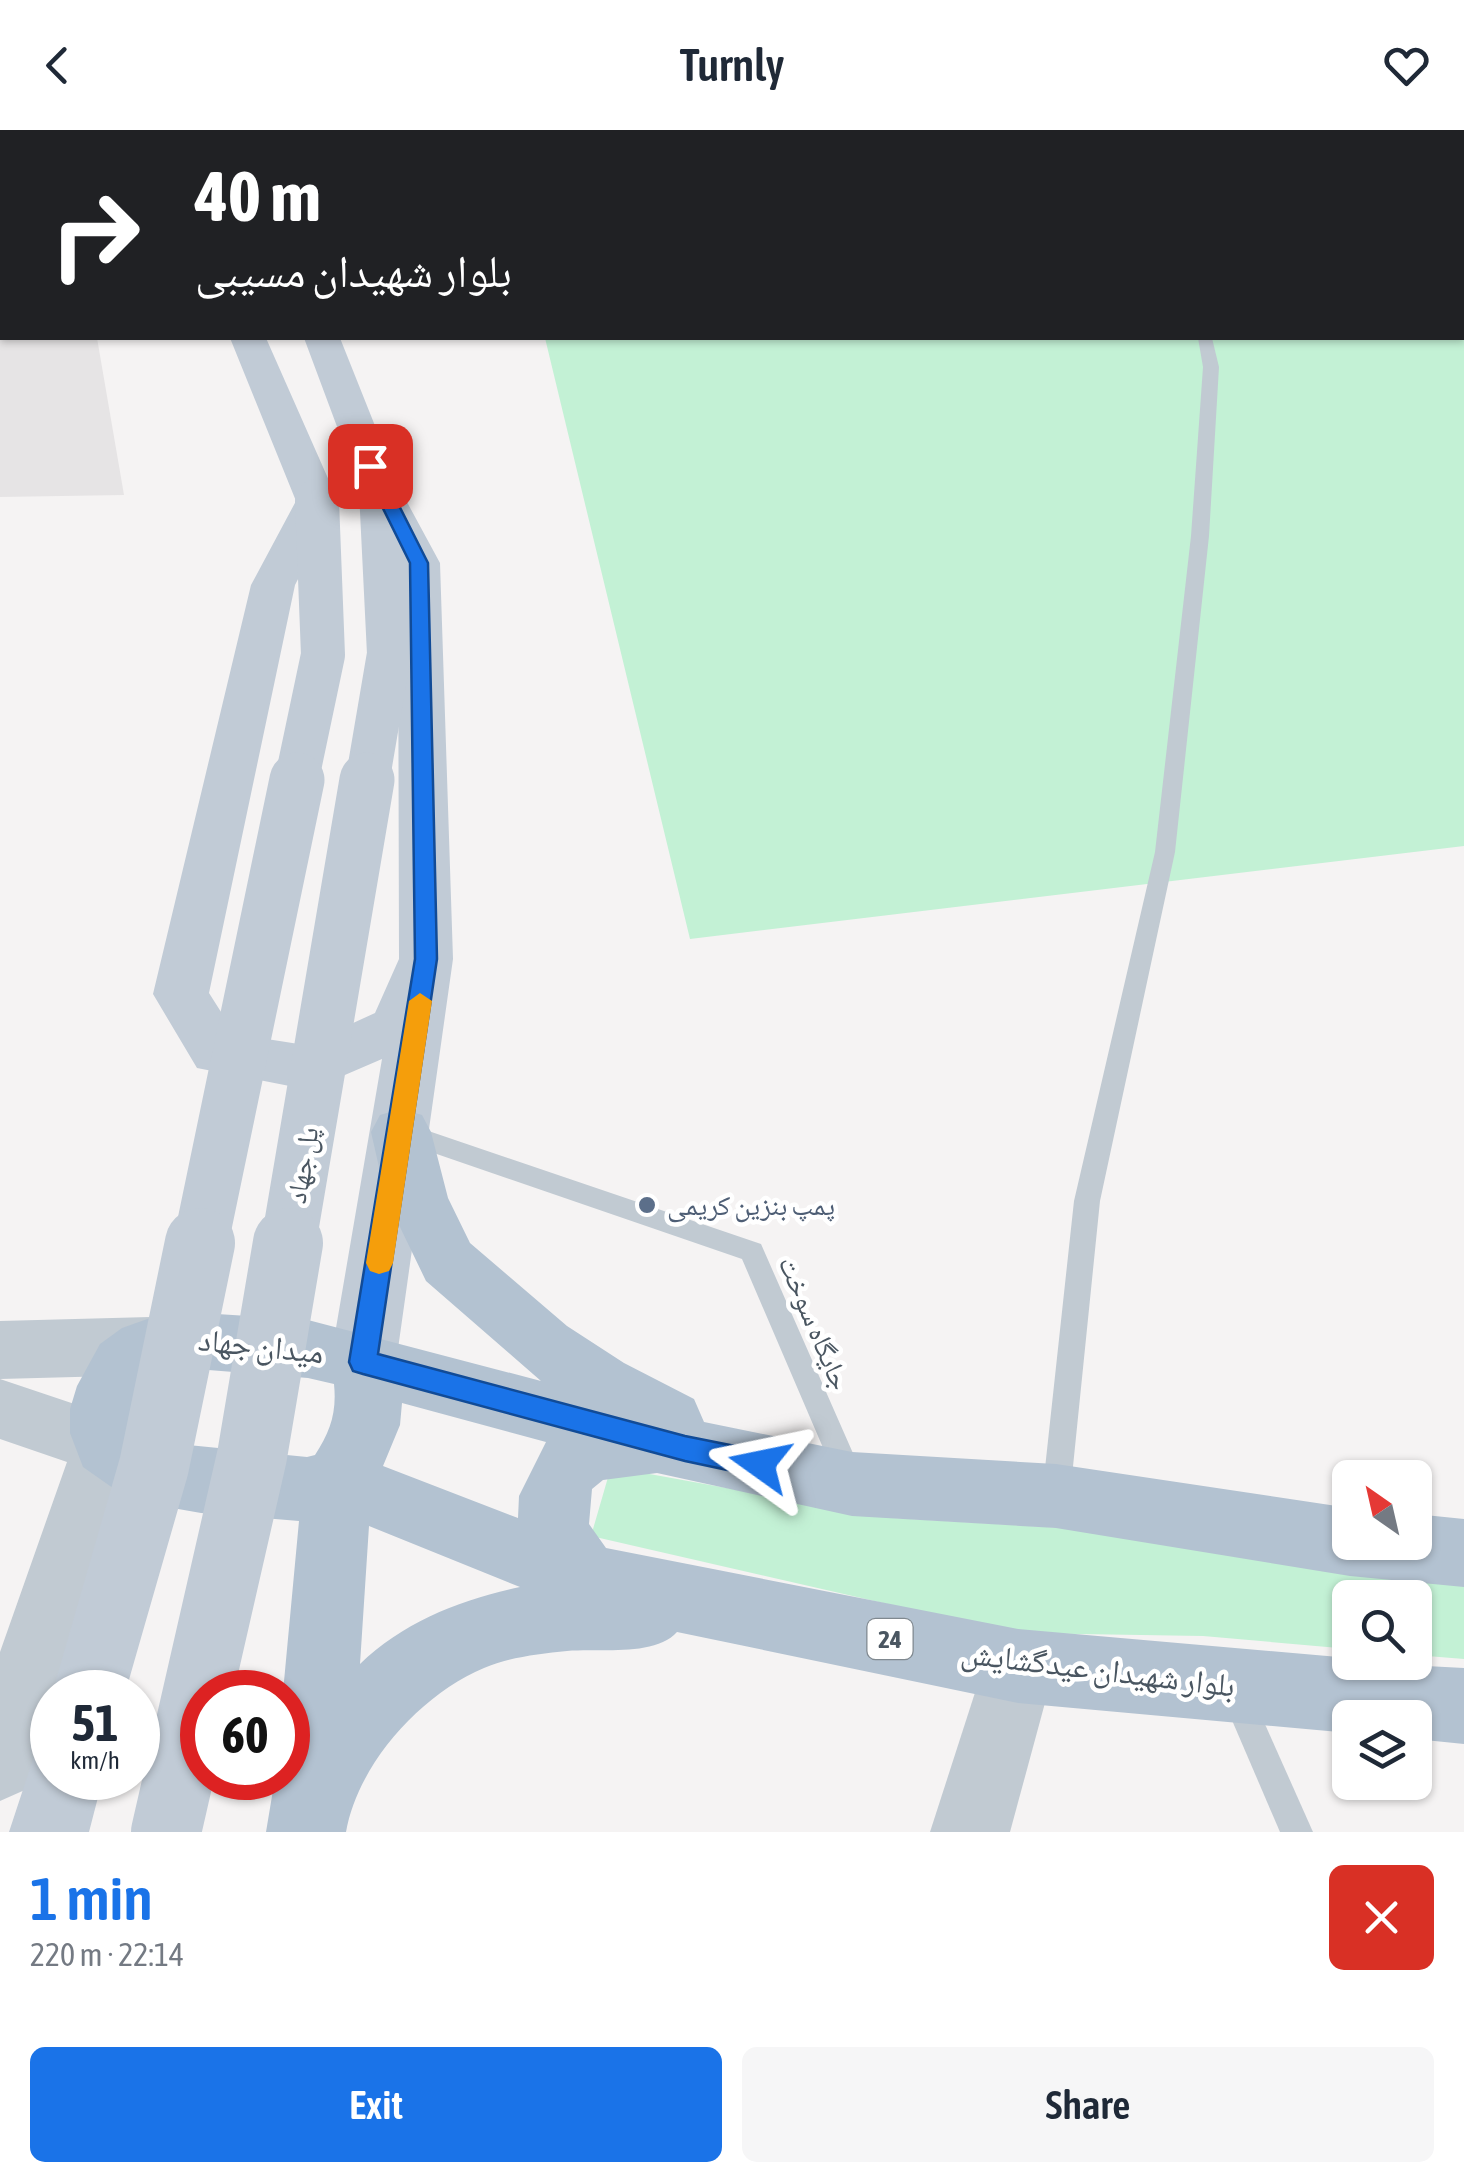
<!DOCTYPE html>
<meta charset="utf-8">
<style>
:root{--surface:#fff;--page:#f6f6f7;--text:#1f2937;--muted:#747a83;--accent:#1a73e8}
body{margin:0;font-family:"Asap Condensed","Noto Naskh Arabic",sans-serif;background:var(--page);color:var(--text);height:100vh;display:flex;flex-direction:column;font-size:38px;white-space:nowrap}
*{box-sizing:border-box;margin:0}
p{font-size:32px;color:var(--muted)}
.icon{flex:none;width:55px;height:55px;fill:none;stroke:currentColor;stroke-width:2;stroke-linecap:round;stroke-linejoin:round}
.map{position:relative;height:1702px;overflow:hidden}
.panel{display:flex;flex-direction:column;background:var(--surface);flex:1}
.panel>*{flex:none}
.top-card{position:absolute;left:0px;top:0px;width:1465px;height:210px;box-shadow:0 2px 8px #0004;background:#202124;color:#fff;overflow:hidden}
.needle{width:65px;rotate:326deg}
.controls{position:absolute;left:1332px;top:1330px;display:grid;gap:20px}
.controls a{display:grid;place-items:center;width:100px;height:100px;border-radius:15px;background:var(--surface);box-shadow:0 2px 8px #0004;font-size:50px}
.speed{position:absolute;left:30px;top:1540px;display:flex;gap:20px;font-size:50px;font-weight:700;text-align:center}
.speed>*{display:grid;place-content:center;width:130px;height:130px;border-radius:50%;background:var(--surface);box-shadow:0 2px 8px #0004;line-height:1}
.speed small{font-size:25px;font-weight:400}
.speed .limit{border:15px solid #d22;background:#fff;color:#111}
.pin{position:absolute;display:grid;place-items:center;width:85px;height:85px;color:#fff;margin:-42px;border-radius:20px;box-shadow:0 5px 15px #0006}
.me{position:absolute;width:110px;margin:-55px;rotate:282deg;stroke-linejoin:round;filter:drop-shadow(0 0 8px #0008)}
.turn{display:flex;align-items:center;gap:35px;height:210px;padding:0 30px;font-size:45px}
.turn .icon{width:130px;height:130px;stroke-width:2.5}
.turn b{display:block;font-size:70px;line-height:85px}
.round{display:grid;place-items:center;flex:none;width:105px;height:105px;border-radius:15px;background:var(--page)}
.head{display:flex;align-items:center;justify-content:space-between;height:170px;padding:0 30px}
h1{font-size:60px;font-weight:600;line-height:75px;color:var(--accent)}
.action{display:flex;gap:20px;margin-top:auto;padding:20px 30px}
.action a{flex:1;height:115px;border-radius:15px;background:var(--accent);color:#fff;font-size:40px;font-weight:600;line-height:115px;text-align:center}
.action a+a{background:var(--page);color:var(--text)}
header{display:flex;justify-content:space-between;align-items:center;height:130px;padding:0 30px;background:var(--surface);font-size:45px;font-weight:600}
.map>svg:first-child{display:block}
.education{fill:#e6e4e5}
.green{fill:#c3f1d5}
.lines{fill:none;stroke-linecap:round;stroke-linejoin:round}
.service{fill:#c1cad2;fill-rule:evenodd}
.tertiary{fill:#c1cad2;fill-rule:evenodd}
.secondary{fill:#c1cbd6;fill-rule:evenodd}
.primary{fill:#b3c2d1;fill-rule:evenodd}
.secondary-bridge-far2{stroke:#c1cbd6;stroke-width:44}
.secondary-bridge-far1{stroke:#c1cbd6;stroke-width:55}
.secondary-bridge{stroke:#c1cbd6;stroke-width:70}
.route{fill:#1a73e8;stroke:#114b97;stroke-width:2.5}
.slow{fill:#f59e0b}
.service-dot{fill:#5c6f8a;stroke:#fff;stroke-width:4}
.labels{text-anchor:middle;stroke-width:9;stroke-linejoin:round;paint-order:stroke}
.shield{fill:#fff;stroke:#808990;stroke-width:2.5}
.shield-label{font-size:25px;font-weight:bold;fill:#4a5661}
.street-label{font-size:28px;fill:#4a5661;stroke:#fff}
.service-label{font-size:28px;fill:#4e5e75;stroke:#fff;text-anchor:start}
.near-street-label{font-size:32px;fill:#4a5661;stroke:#fff}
</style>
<header><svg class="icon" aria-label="back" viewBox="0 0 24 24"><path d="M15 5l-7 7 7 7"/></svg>Turnly<svg class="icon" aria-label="heart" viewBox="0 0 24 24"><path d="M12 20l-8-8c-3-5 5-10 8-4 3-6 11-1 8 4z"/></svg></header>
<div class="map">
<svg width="1464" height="1702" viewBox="0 0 1464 1702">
<rect width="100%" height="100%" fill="#f5f3f3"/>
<polygon class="education" points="0,42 2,208 97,208 124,365 0,367"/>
<g class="green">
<polygon points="593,0 1464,0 1464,716 690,809 545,208 1462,208 1462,2"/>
<polygon points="611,1337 893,1388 1081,1399 1464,1453 1464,1529 1415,1525 1415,1468 1350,1468 1350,1519 1203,1506 1014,1503 591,1406"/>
</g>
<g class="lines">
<g class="service">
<polygon points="1163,0 1175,0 1176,2 1164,2"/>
<polygon points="1198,208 1212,208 1219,237 1209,406 1175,722 1100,1071 1070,1366 1066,1375 1056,1379 1046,1375 1042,1366 1074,1071 1155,722 1191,406 1203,237"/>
<polygon points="408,994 761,1114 863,1346 859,1355 849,1359 839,1355 742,1129 399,1011 396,1004 399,997"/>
<polygon points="1237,1552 1248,1556 1313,1702 1280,1702 1222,1567 1226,1556"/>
</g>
<g class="tertiary">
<polygon points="150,1187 173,1196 183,1216 173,1236 150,1245 0,1249 0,1191"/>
<path d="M0,1249L131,1293L141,1315L61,1562H52C52,1597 41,1627 27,1659L0,1671V1522L67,1332L0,1309Z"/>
<polygon points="1018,1499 1044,1510 1055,1536 1010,1702 930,1702 992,1510"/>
</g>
<g class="secondary">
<polygon points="129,0 160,0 161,2 130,2"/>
<polygon points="202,0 233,0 234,2 203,2"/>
<polygon points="230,208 266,208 338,371 295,455 209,863 235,904 305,915 375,883 399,829 398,433 361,361 304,208 340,208 401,361 440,433 453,829 396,1233 386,1253 363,1262 340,1253 330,1233 382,929 310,960 197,938 153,864 251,455 296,371"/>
<polygon points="52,1614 52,1648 103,1648 89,1702 9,1702 36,1620"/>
</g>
<path class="primary" d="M401,979L422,985L431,1002L448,1068L470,1113L567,1196L624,1233L694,1269L704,1292L852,1322L1056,1334L1350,1378V1412H1415V1384L1464,1389V1457L1350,1446L1056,1398L852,1386L657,1343L603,1350L592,1359L589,1394L606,1418L1018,1499L1350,1528V1532L1464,1538V1614L1415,1609V1588H1350V1603L1018,1573L677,1502C655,1527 598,1518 567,1521C539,1524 510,1527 484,1538C420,1565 358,1634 346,1702H266L275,1648H288V1562H283L299,1391L201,1383L144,1373L120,1363L83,1337L70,1303V1279L77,1256L100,1214L122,1198L170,1181L308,1190L541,1251L426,1151L386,1068L371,1002L380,985ZM170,1237L308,1248L334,1254C337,1283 330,1302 315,1325L307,1327L158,1312L137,1297C136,1269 145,1250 170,1237ZM402,1273L546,1312L519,1366L518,1388L383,1336L400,1295ZM369,1396L520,1457C462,1469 403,1492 360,1534Z"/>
<g class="secondary-bridge-far2">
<polyline points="296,653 323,525 317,371"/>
<polyline points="367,653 389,524 381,361"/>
</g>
<g class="secondary-bridge-far1">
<polyline points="200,1116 297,650"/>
<polyline points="288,1116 367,650"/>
</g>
<g class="secondary-bridge">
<polyline points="89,1562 154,1336 200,1113"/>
<polyline points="166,1702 252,1326 288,1113"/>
</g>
</g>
<polygon class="route" points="370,332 379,336 428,433 437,829 378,1224 685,1306 760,1321 770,1325 774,1334 770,1343 760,1347 685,1331 363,1244 353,1241 349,1232 415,829 410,433 362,336"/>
<polygon class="slow" points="420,863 432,871 393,1133 389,1141 379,1144 370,1141 366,1133 409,871"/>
<circle class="service-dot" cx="647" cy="1075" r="10"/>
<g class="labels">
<rect class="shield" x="867.5" y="1489" width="45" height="40" rx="8"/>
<g class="shield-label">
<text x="890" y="1518">24</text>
</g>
<g class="street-label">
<text transform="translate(302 1035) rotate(-80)" y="10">پل جهاد</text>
<text transform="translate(815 1193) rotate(67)" y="10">جایگاه سوخت</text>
</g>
<g class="service-label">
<text x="667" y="1085">پمپ بنزین کریمی</text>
</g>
<g class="near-street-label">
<text transform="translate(261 1216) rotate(6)" y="11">میدان جهاد</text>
<text transform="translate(1098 1539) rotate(7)" y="11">بلوار شهیدان عیدگشایش</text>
</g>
</g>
</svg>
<div class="controls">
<a><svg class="needle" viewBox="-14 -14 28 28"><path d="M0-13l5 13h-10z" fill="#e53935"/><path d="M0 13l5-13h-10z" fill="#747a83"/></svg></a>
<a><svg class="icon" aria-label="search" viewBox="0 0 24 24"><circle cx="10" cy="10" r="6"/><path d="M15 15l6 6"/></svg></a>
<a><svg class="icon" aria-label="layers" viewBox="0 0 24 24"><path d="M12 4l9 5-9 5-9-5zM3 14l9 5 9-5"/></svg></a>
</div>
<div class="speed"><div>51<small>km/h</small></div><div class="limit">60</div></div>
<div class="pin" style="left:370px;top:336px;background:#d93025"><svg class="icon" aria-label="arrive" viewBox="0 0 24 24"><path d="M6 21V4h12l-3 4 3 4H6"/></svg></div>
<svg class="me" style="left:760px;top:1334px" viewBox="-20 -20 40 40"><path d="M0-17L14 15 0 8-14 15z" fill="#1a73e8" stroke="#fff" stroke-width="4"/></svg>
<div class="top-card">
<div class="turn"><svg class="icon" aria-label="right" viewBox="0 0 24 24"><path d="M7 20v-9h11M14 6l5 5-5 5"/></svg><div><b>40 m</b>بلوار شهیدان مسیبی</div></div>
</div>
</div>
<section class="panel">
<div class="head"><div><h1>1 min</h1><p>220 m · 22:14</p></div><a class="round" style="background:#d93025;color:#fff"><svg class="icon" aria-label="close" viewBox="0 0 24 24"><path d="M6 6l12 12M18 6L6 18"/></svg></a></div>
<div class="action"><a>Exit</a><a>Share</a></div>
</section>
